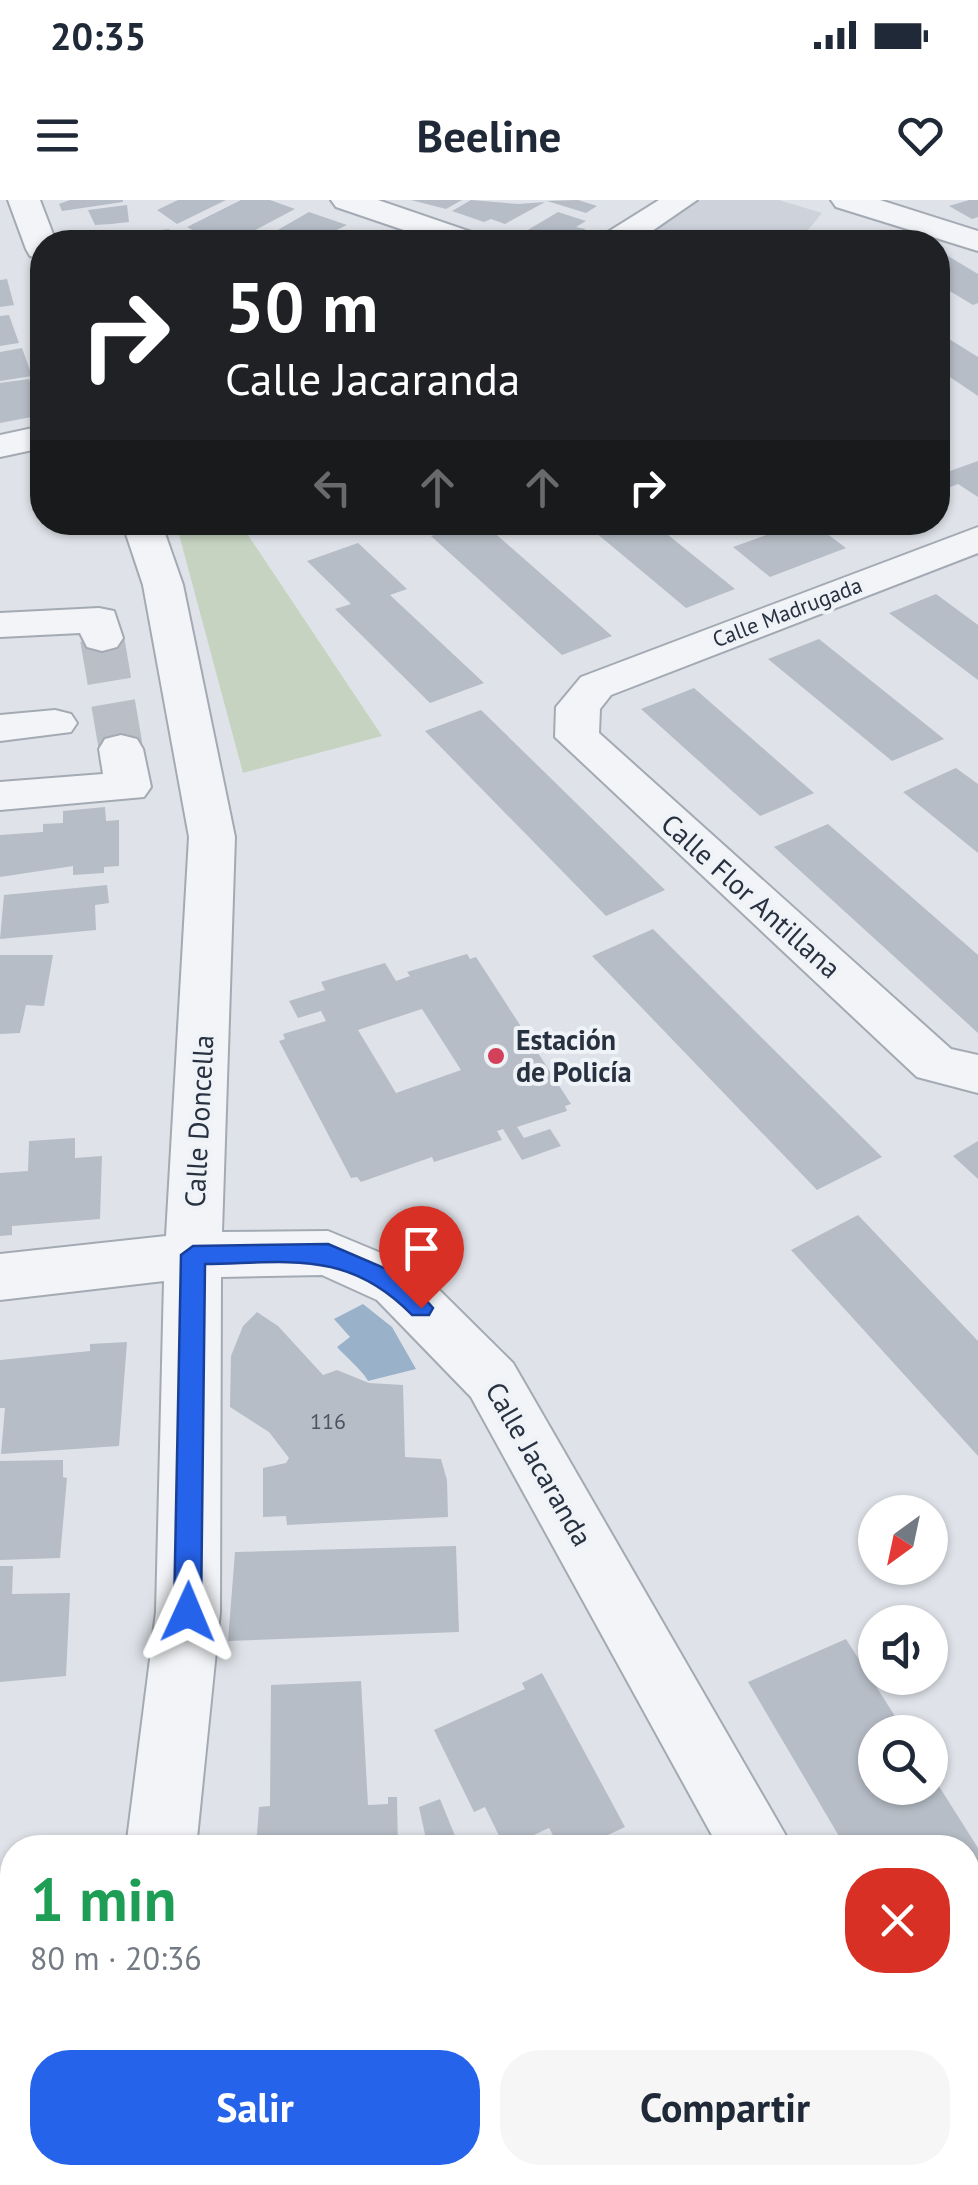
<!DOCTYPE html>
<html lang="es">
<meta charset="utf-8">
<style>
:root{--surface:#fff;--page:#f6f6f7;--text:#1f2937;--muted:#747a83;--accent:#2563eb}
body{margin:0;font-family:"PT Sans",sans-serif;background:var(--page);color:var(--text);height:100vh;display:flex;flex-direction:column;font-size:38px;white-space:nowrap}
*{box-sizing:border-box;margin:0}
p{font-size:32px;color:var(--muted)}
.icon{flex:none;width:55px;height:55px;fill:none;stroke:currentColor;stroke-width:2;stroke-linecap:round;stroke-linejoin:round}
.map{position:relative;flex:1;overflow:hidden}
.sheet{position:absolute;left:0px;top:1635px;width:980px;height:350px;display:flex;flex-direction:column;background:var(--surface);border-radius:40px 40px 0 0;box-shadow:0 2px 8px #0004}
.sheet>*{flex:none}
.hud{position:absolute;left:30px;top:30px;width:920px;height:305px;border-radius:40px;box-shadow:0 2px 8px #0004;background:#202124;color:#fff;overflow:hidden}
.needle{width:65px;rotate:213deg}
.tools{position:absolute;left:858px;top:1295px;display:grid;gap:20px}
.tools a{display:grid;place-items:center;width:90px;height:90px;border-radius:50%;background:var(--surface);box-shadow:0 2px 8px #0004;font-size:50px}
.pin{position:absolute;display:grid;place-items:center;width:85px;height:85px;color:#fff;margin:-102px -42px;border-radius:50% 50% 50% 0;rotate:-45deg;box-shadow:0 0 10px #0007}
.pin .icon{rotate:45deg}
.me{position:absolute;width:110px;margin:-55px;rotate:1deg;stroke-linejoin:round;filter:drop-shadow(0 0 8px #0008)}
.turn{display:flex;align-items:center;gap:35px;height:210px;padding:0 30px;font-size:45px}
.turn .icon{width:130px;height:130px;stroke-width:2.5}
.turn b{display:block;font-size:70px;line-height:85px}
.lanes{display:flex;align-items:center;height:95px;padding:0 30px;background:#0003;justify-content:center;gap:50px;direction:ltr}
.lanes .off{opacity:.35}
.round{display:grid;place-items:center;flex:none;width:105px;height:105px;border-radius:40px;background:var(--page)}
.summary{display:flex;align-items:center;justify-content:space-between;height:170px;padding:0 30px}
h1{font-size:60px;font-weight:600;line-height:75px;color:#1e9e55}
.button{display:flex;gap:20px;margin-top:auto;padding:20px 30px}
.button a{flex:1;height:115px;border-radius:40px;background:var(--accent);color:#fff;font-size:40px;font-weight:600;line-height:115px;text-align:center}
.button a+a{background:var(--page);color:var(--text)}
.status{display:flex;justify-content:space-between;align-items:center;height:70px;padding:0 50px;background:var(--surface);direction:ltr}
.status svg{height:28px;fill:currentColor}
header{display:flex;justify-content:space-between;align-items:center;height:130px;padding:0 30px;background:var(--surface);font-size:45px;font-weight:600}
.map>svg:first-child{display:block}
.built{fill:#cdd2db}
.green{fill:#c5d3c0}
.water{fill:#99b2ca}
.building{fill:#b6bdc6;fill-rule:evenodd}
.lines{fill:none;stroke-linecap:round;stroke-linejoin:round}
.minor-tunnel{stroke:#babfc7;stroke-width:44;stroke-dasharray:44 22;stroke-linecap:butt}
.minor-casing{stroke:#a4aab3;stroke-width:4}
.minor{fill:#f2f4f7;fill-rule:evenodd}
.route{fill:#2563eb;stroke:#184099;stroke-width:2.5}
.poi-dot{fill:#d2405b;stroke:#eff2f6;stroke-width:4}
.labels{text-anchor:middle;stroke-width:8;stroke-linejoin:round;paint-order:stroke}
.far-street-label{font-size:22px;fill:#273140;stroke:#eff2f6}
.number-label{font-size:22px;fill:#4b5462}
.street-label{font-size:28px;fill:#273140;stroke:#eff2f6}
.poi-label{font-size:28px;font-weight:bold;fill:#273140;stroke:#eff2f6;text-anchor:start}
</style>
<div class="status"><b>20:35</b><svg viewBox="0 0 49 12"><path d="M0 12V9h3v3zM5 12V6h3v6zM10 12V3h3v9zM15 12V0h3v12zM26 1h20v11H26zM47 4h2v5h-2z"/></svg></div>
<header><svg class="icon" aria-label="menu" viewBox="0 0 24 24"><path d="M4 6h16M4 12h16M4 18h16"/></svg>Beeline<svg class="icon" aria-label="heart" viewBox="0 0 24 24"><path d="M12 20l-8-8c-3-5 5-10 8-4 3-6 11-1 8 4z"/></svg></header>
<div class="map">
<svg width="978" height="1985" viewBox="0 0 978 1985">
<rect width="100%" height="100%" fill="#dfe3e9"/>
<polygon class="built" points="700,0 779,0 822,13 798,42 638,42"/>
<g class="green">
<polygon points="176,323 240,323 382,536 243,573"/>
<polygon points="491,1973 491,1972 798,1973 774,1985 493,1985"/>
</g>
<path class="water" d="M363,1104L392,1127L416,1169L368,1181C364,1172 345,1156 337,1147L350,1137L334,1119Z"/>
<g class="building">
<polygon points="70,0 123,0 123,2 62,11 59,4"/>
<polygon points="178,0 226,0 177,24 157,10"/>
<polygon points="241,0 270,0 295,9 244,36 261,42 214,42 187,27"/>
<polygon points="411,0 462,0 446,9"/>
<polygon points="471,0 518,4 545,2 505,24 491,19 484,22 452,11"/>
<polygon points="578,0 597,6 586,13 547,1"/>
<polygon points="969,0 978,0 978,17 972,19 949,6"/>
<polygon points="127,5 129,22 111,24 95,25 88,10"/>
<polygon points="309,12 347,25 312,42 287,42 269,35"/>
<polygon points="558,12 586,21 576,27 586,29 555,42 521,34"/>
<polygon points="169,29 173,38 192,36 201,42 93,39"/>
<polygon points="351,32 368,38 380,42 333,42"/>
<polygon points="938,50 978,74 978,103 973,105 938,84"/>
<polygon points="7,79 14,105 0,107 0,80"/>
<polygon points="9,115 19,143 0,146 0,116"/>
<polygon points="941,134 978,157 978,196 938,169 938,135"/>
<polygon points="22,148 32,176 0,181 0,152"/>
<polygon points="29,179 42,215 0,223 0,183"/>
<polygon points="978,261 978,297 958,284 938,292 938,262 950,271"/>
<polygon points="471,322 482,322 612,436 562,455 431,336"/>
<polygon points="583,322 652,322 735,389 686,408"/>
<polygon points="802,322 853,322 826,333 846,348 770,377 733,347"/>
<polygon points="358,343 407,389 390,395 484,483 430,503 335,409 351,404 307,361"/>
<polygon points="936,394 978,425 978,480 889,413"/>
<polygon points="819,439 944,539 892,561 768,459"/>
<polygon points="694,488 814,593 760,616 641,509"/>
<polygon points="481,510 665,690 606,716 425,531"/>
<polygon points="956,568 978,584 978,653 903,592"/>
<polygon points="105,607 106,621 119,620 119,666 104,667 104,673 73,675 73,666 0,677 0,635 43,632 43,624 63,623 63,611"/>
<polygon points="828,624 978,755 978,833 774,647"/>
<polygon points="107,685 109,703 95,705 96,730 0,739 4,695"/>
<polygon points="653,729 750,826 882,957 817,990 592,756"/>
<path d="M467,754L470,759L476,757L571,904L565,906L567,911L517,927L524,938L550,929L561,946L522,960L503,929L497,931L502,940L434,962L432,957L361,982L357,977L351,978L279,841L285,839L283,834L326,821L321,811L298,818L289,801L325,790L321,782L385,763L396,781L410,776L407,772ZM422,809L461,870L396,893L358,830Z"/>
<polygon points="0,755 53,755 44,806 26,805 20,833 0,834"/>
<polygon points="75,938 75,958 102,956 100,1019 12,1026 12,1035 0,1036 0,973 28,971 29,941"/>
<polygon points="978,941 978,979 953,956"/>
<polygon points="858,1015 978,1141 978,1256 791,1050"/>
<polygon points="257,1112 278,1126 323,1175 337,1170 369,1183 403,1185 405,1257 441,1259 447,1280 448,1317 287,1325 286,1316 263,1317 263,1268 286,1263 289,1258 269,1232 230,1207 231,1156 243,1126"/>
<polygon points="127,1142 119,1246 1,1254 5,1208 0,1208 0,1160 90,1151 90,1144"/>
<polygon points="63,1260 63,1277 67,1278 60,1358 0,1360 0,1261"/>
<polygon points="456,1346 459,1432 228,1441 235,1352"/>
<polygon points="0,1366 13,1366 12,1394 70,1393 66,1476 0,1482"/>
<polygon points="846,1439 905,1532 875,1532 875,1588 930,1588 930,1572 978,1648 978,1830 968,1835 968,1648 846,1648 748,1482"/>
<polygon points="542,1473 625,1627 580,1648 560,1648 549,1628 505,1648 485,1607 474,1612 434,1530 525,1489 522,1483"/>
<polygon points="361,1481 368,1605 388,1604 388,1597 397,1597 398,1648 256,1648 259,1607 270,1606 271,1485"/>
<polygon points="440,1599 460,1648 428,1648 419,1607"/>
<polygon points="192,1972 270,1972 268,1985 183,1985 185,1976 191,1977"/>
</g>
<g class="lines">
<polyline class="minor-tunnel" points="102,438 121,549"/>
<defs>
<g id="minor">
<polygon points="8,0 40,0 56,42 42,42 42,59 30,56 26,49"/>
<polygon points="331,0 378,0 480,35 485,42 439,42 336,7"/>
<polygon points="659,0 697,0 636,42 598,42 603,35"/>
<polygon points="831,0 880,0 978,31 978,51 836,7"/>
<polygon points="42,226 42,248 0,257 0,235"/>
<polygon points="122,322 161,322 183,385 235,637 222,1032 328,1031 417,1068 513,1163 793,1648 719,1648 471,1197 377,1100 322,1075 221,1077 220,1412 196,1648 126,1648 156,1412 164,1081 0,1100 0,1054 166,1036 189,637 143,385"/>
<polygon points="978,327 978,353 611,495 600,509 599,533 951,849 978,855 978,893 917,877 555,537 556,507 581,477"/>
<polygon points="99,408 114,411 123,438 117,447 102,451 87,447 80,433 0,437 0,413"/>
<polygon points="55,510 71,514 77,523 71,532 0,541 0,515"/>
<polygon points="121,535 137,539 143,549 151,587 144,597 0,610 0,582 103,574 99,549 105,539"/>
<polygon points="968,1944 978,1963 978,1985 907,1985 902,1972 968,1972"/>
<polygon points="66,1972 144,1972 141,1985 63,1985"/>
</g>
</defs>
<use href="#minor" class="minor-casing"/>
<use href="#minor" class="minor"/>
</g>
<path class="route" d="M328,1044L405,1077L433,1108L429,1115H412C348,1049 289,1063 205,1064L201,1412L197,1421L188,1424L178,1421L174,1412L181,1055L193,1046Z"/>
<circle class="poi-dot" cx="496" cy="856" r="10"/>
<g class="labels">
<g class="far-street-label">
<text transform="translate(787 412) rotate(-21)" y="8">Calle Madrugada</text>
</g>
<g class="number-label">
<text x="328" y="1229">116</text>
</g>
<g class="street-label">
<text transform="translate(751 696) rotate(42)" y="10">Calle Flor Antillana</text>
<text transform="translate(199 921) rotate(-87)" y="10">Calle Doncella</text>
<text transform="translate(539 1264) rotate(60)" y="10">Calle Jacaranda</text>
</g>
<g class="poi-label">
<text x="516" y="850">Estación<tspan x="516" dy="32">de Policía</tspan></text>
</g>
</g>
</svg>
<div class="tools">
<a><svg class="needle" viewBox="-14 -14 28 28"><path d="M0-13l5 13h-10z" fill="#e53935"/><path d="M0 13l5-13h-10z" fill="#747a83"/></svg></a>
<a><svg class="icon" aria-label="sound" viewBox="0 0 24 24"><path d="M4 9h4l5-4v14l-5-4H4zM17 9q2 3 0 6"/></svg></a>
<a><svg class="icon" aria-label="search" viewBox="0 0 24 24"><circle cx="10" cy="10" r="6"/><path d="M15 15l6 6"/></svg></a>
</div>
<div class="pin" style="left:421px;top:1108px;background:#d93025"><svg class="icon" aria-label="arrive" viewBox="0 0 24 24"><path d="M6 21V4h12l-3 4 3 4H6"/></svg></div>
<svg class="me" style="left:188px;top:1412px" viewBox="-20 -20 40 40"><path d="M0-17L14 15 0 8-14 15z" fill="#2563eb" stroke="#fff" stroke-width="4"/></svg>
<div class="hud">
<div class="turn"><svg class="icon" aria-label="right" viewBox="0 0 24 24"><path d="M7 20v-9h11M14 6l5 5-5 5"/></svg><div><b>50 m</b>Calle Jacaranda</div></div>
<div class="lanes"><svg class="icon off" aria-label="left" viewBox="0 0 24 24"><path d="M17 20v-9H6M10 6l-5 5 5 5"/></svg><svg class="icon off" aria-label="ahead" viewBox="0 0 24 24"><path d="M12 20V5M6 11l6-6 6 6"/></svg><svg class="icon off" aria-label="ahead" viewBox="0 0 24 24"><path d="M12 20V5M6 11l6-6 6 6"/></svg><svg class="icon" aria-label="right" viewBox="0 0 24 24"><path d="M7 20v-9h11M14 6l5 5-5 5"/></svg></div>
</div>
<section class="sheet">
<div class="summary"><div><h1>1 min</h1><p>80 m · 20:36</p></div><a class="round" style="background:#d93025;color:#fff"><svg class="icon" aria-label="close" viewBox="0 0 24 24"><path d="M6 6l12 12M18 6L6 18"/></svg></a></div>
<div class="button"><a>Salir</a><a>Compartir</a></div>
</section>
</div>
